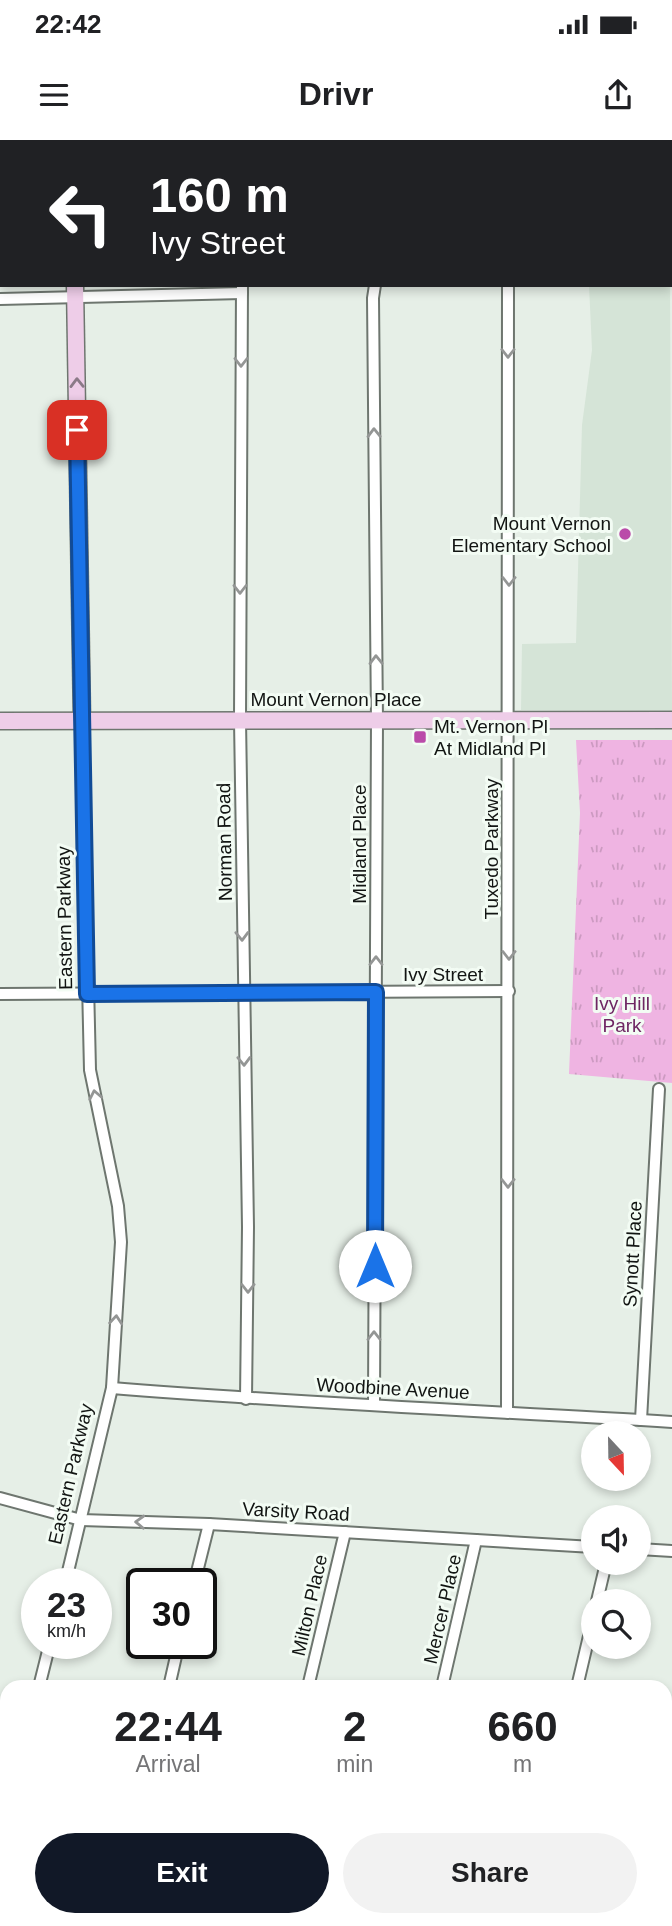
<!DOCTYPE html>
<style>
:root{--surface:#fff;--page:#f2f2f2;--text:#202124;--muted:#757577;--accent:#111827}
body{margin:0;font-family:Helvetica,sans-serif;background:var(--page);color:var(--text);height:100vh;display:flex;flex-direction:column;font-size:26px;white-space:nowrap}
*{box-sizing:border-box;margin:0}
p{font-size:23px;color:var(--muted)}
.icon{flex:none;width:38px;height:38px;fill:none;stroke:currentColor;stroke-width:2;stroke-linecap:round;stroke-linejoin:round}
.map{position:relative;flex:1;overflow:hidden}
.panel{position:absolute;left:0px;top:1540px;width:672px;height:247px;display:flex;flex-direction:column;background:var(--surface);border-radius:21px 21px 0 0;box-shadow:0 4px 10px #0003}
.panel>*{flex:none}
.top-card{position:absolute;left:0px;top:0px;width:672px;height:147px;box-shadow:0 4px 10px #0003;background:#202124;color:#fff;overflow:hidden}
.needle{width:46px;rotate:158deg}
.tools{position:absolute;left:581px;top:1281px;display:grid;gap:14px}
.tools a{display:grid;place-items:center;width:70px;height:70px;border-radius:50%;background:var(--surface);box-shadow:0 4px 10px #0003;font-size:35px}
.speed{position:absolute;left:21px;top:1428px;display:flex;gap:14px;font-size:35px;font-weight:700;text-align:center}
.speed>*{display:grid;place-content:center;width:91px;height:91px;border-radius:50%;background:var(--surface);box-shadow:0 4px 10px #0003;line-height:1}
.speed small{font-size:18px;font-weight:400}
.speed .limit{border:4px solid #111;border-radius:10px;background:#fff;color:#111}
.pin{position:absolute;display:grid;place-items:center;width:60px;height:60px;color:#fff;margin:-30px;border-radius:14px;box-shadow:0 4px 10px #0006}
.me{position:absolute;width:77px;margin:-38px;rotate:0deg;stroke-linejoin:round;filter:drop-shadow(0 0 5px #0008)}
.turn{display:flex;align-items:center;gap:24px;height:147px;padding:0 35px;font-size:32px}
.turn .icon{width:91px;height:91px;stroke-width:2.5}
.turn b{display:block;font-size:49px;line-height:60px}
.eta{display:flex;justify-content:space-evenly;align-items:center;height:119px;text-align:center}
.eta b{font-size:42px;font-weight:800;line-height:49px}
.cta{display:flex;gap:14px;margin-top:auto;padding:14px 35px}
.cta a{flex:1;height:80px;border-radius:42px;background:var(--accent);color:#fff;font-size:28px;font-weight:800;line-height:80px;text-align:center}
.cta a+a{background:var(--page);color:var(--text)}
.status{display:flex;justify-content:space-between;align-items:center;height:49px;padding:0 35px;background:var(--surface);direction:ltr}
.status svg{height:19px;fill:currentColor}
header{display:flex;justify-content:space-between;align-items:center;height:91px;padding:0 35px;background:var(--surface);font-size:32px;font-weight:800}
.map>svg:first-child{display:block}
.built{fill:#d5e4d7}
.forest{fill:url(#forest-crowns)}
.park{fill:url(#park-tufts)}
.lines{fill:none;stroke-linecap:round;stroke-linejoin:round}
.street-casing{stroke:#6e766f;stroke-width:14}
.secondary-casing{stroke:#6e766f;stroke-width:19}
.street{stroke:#fff;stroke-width:10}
.secondary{stroke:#eecde8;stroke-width:16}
.oneway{stroke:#949695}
.oneway2{stroke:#8b7a88}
.route-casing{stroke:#114b97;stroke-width:18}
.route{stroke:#1a73e8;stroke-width:12}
.poi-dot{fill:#ba4ba9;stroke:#f3fcf4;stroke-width:2.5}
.labels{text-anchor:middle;stroke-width:6;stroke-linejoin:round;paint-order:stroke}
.poi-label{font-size:19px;fill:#121513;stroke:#f3fcf4;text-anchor:end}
.street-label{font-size:19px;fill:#121513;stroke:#f3fcf4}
.park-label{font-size:19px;fill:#6e2663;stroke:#f3fcf4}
</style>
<div class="status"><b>22:42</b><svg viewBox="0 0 49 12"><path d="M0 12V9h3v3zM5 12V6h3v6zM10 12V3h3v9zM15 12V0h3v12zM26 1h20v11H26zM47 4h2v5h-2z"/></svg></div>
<header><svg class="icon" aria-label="menu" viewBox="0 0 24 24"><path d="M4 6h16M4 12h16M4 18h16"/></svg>Drivr<svg class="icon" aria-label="share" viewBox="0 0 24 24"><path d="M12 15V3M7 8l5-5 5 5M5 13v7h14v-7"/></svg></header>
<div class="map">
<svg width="672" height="1786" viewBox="0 0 672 1786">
<defs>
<pattern id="forest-crowns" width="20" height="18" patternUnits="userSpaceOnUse" patternTransform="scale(1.75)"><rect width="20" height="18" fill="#d396c7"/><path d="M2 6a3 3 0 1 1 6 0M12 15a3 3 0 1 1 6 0" fill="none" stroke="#b480aa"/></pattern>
<pattern id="park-tufts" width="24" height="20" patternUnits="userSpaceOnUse" patternTransform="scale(1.75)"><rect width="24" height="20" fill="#efb4e2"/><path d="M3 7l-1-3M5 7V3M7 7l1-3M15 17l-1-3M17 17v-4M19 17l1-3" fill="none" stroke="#cc9ac1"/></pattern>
</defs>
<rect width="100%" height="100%" fill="#e6efe7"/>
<polygon class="built" points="670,143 672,570 521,570 522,504 576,503 582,285 592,210 589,145 670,145"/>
<polygon class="forest" points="597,0 672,0 672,143 670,2 597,2"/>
<polygon class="park" points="576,600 672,600 672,943 569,934 580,673"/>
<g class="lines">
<defs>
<g id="street">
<polyline points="256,2 256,0"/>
<polyline points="394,2 395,0"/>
<polyline points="530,2 531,0"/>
<polyline points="242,145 240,580 248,1087 246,1259"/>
<polyline points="0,159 242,153"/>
<polyline points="0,854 509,851"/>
<path d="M112,1248C299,1263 485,1271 672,1282"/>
<polyline points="374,1264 377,580 373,158 375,145"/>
<polyline points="507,1272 508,145"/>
<polyline points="641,1280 659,949"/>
<polyline points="0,1358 81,1380 209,1384 593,1407"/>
<polyline points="639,1409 672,1411"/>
<polyline points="65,1444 112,1248 121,1102 118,1066 90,930 82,581"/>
<polyline points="194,1444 209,1384"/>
<polyline points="597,1461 606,1423"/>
<polyline points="39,1547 50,1503"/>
<polyline points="169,1547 179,1503"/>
<polyline points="308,1547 345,1392"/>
<polyline points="442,1547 476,1400"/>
<polyline points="577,1547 593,1479"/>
<polyline points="0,1703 7,1675"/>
<polyline points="0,1728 7,1734"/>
<polyline points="665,1749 672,1721"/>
<polyline points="0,1767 7,1763"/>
<polyline points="665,1778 672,1778"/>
<polyline points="43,1780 43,1786"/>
<polyline points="173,1780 174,1786"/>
<polyline points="522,1786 523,1780"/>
</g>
<g id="secondary">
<polyline points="73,0 73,2"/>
<polyline points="75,145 82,581"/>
<polyline points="0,581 672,580"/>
</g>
</defs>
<use href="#street" class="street-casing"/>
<use href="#secondary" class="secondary-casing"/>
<use href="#street" class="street"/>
<use href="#secondary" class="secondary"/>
</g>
<defs><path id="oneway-chevron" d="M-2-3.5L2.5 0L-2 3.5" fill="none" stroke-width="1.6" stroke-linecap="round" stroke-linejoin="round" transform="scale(1.75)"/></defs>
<g class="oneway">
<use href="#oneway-chevron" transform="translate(508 213) rotate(90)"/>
<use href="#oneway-chevron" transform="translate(241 222) rotate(90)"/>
<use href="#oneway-chevron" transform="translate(374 293) rotate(-91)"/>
<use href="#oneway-chevron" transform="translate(509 441) rotate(90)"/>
<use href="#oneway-chevron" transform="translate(240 449) rotate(90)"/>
<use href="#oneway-chevron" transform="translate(376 520) rotate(-91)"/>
<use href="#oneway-chevron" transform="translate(242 796) rotate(89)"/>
<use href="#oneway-chevron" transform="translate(509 815) rotate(90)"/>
<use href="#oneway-chevron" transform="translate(376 821) rotate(-90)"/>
<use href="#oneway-chevron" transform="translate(244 921) rotate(89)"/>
<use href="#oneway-chevron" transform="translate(95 955) rotate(-101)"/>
<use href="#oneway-chevron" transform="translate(508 1043) rotate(90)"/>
<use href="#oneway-chevron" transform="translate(248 1148) rotate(90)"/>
<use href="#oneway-chevron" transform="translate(116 1180) rotate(-85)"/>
<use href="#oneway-chevron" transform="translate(374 1196) rotate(-90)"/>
<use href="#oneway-chevron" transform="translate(140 1382) rotate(-178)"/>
</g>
<use class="oneway2" href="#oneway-chevron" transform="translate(77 243) rotate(-91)"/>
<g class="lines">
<defs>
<polyline id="route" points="77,290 87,854 376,852 375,1126"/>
</defs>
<use href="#route" class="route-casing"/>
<use href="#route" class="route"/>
</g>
<g class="poi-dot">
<circle cx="625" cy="394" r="7"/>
<rect x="413" y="590" width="14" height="14" rx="3.5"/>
</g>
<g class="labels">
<g class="poi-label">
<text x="611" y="390">Mount Vernon<tspan x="611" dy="22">Elementary School</tspan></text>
<text x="434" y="593" text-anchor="start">Mt. Vernon Pl<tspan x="434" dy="22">At Midland Pl</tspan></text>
</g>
<g class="street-label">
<text x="336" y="566">Mount Vernon Place</text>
<text transform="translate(224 702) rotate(-91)" y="7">Norman Road</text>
<text transform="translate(359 704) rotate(-90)" y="7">Midland Place</text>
<text transform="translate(491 709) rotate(-90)" y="7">Tuxedo Parkway</text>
<text transform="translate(64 778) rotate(-91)" y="7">Eastern Parkway</text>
<text x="443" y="841">Ivy Street</text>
<text transform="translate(632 1114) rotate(-87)" y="7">Synott Place</text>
<text transform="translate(393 1248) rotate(3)" y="7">Woodbine Avenue</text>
<text transform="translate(70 1334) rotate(-77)" y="7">Eastern Parkway</text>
<text transform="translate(296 1371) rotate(3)" y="7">Varsity Road</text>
<text transform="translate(309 1465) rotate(-77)" y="7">Milton Place</text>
<text transform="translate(442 1469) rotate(-77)" y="7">Mercer Place</text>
</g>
<g class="park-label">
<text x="622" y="870">Ivy Hill<tspan x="622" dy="22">Park</tspan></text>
</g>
</g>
</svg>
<div class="tools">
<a><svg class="needle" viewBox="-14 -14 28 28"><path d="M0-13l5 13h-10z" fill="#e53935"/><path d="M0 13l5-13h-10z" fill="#757577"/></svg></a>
<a><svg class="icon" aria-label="sound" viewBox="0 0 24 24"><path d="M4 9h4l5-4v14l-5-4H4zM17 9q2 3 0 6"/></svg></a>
<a><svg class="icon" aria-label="search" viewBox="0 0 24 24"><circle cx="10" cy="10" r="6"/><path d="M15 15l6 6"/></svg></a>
</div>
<div class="speed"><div>23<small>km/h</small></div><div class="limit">30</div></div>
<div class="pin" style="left:77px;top:290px;background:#d93025"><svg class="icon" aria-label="arrive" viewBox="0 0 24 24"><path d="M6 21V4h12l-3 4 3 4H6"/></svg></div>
<svg class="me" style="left:375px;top:1126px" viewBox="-20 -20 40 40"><circle r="19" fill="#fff"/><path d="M0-13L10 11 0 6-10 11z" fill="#1a73e8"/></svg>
<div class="top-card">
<div class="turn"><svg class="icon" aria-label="left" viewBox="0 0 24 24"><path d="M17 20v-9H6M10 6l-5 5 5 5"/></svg><div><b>160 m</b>Ivy Street</div></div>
</div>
<section class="panel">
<div class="eta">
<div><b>22:44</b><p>Arrival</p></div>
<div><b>2</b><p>min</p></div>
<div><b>660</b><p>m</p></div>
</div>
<div class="cta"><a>Exit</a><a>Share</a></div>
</section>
</div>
